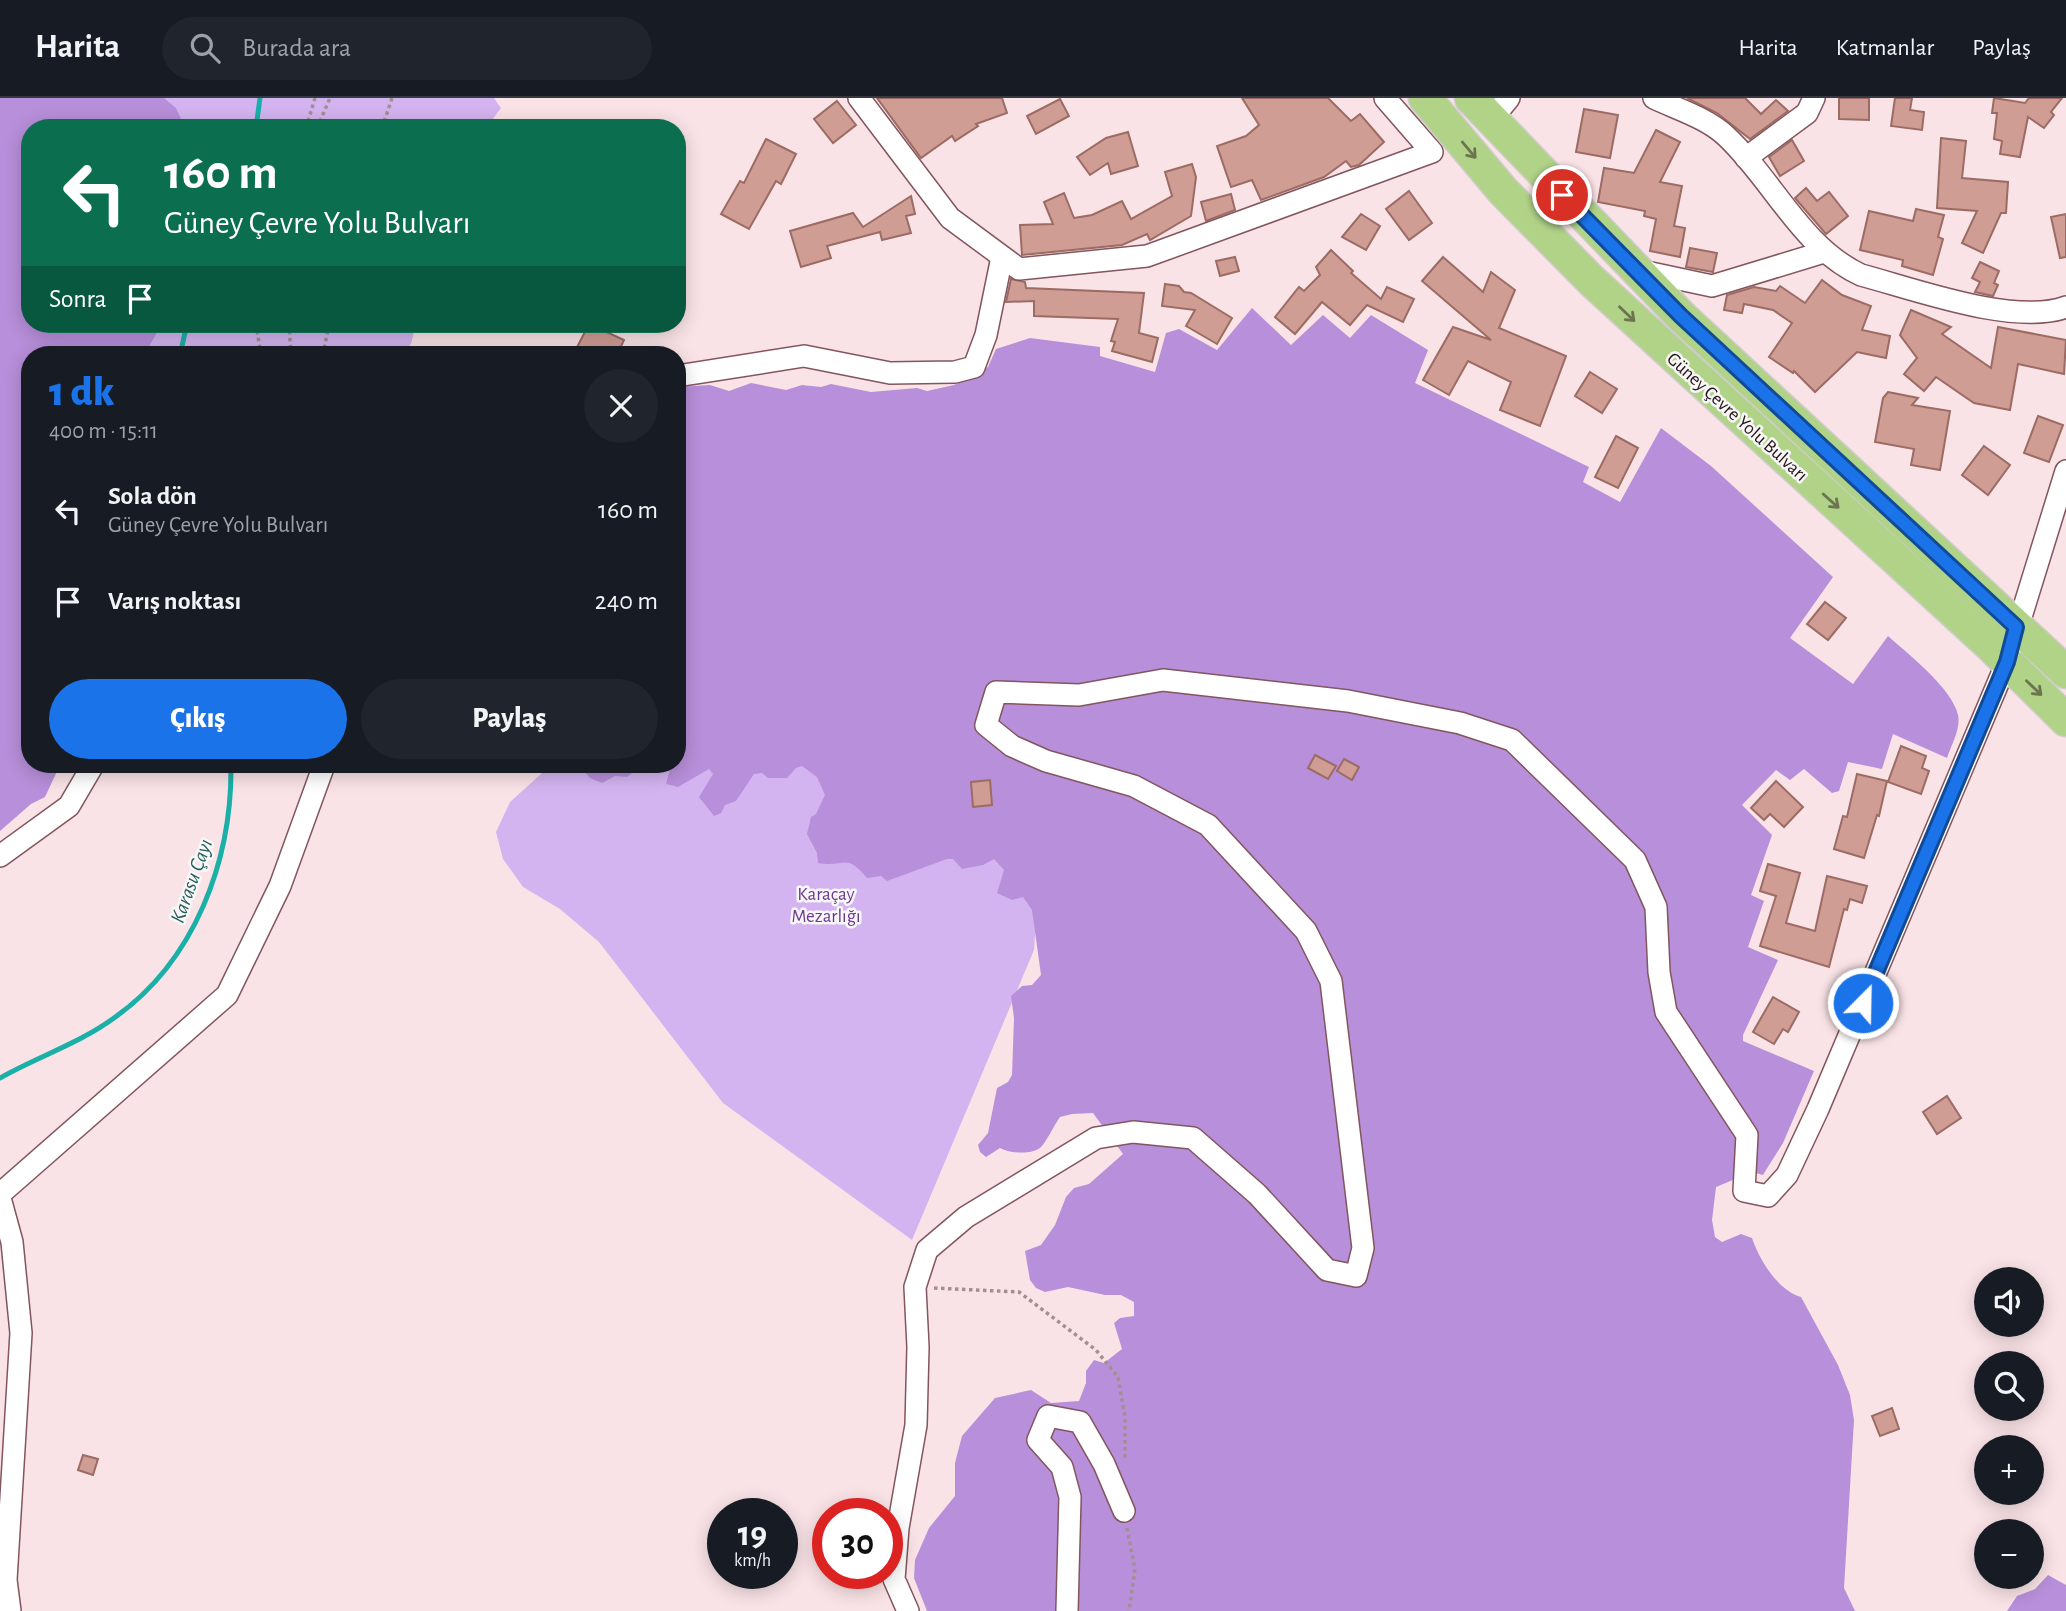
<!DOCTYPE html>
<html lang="tr">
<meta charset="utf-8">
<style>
:root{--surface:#171b24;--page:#20242c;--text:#f1f3f6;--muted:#9ea1a6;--line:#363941;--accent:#1a73e8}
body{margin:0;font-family:"Alegreya Sans",sans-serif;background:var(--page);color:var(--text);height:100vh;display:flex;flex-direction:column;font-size:26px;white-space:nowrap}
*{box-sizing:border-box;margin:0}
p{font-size:23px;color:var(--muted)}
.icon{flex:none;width:38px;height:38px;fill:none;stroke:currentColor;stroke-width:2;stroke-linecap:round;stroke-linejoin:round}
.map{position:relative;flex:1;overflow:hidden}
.panel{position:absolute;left:21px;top:248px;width:665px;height:427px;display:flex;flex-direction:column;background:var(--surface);border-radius:28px;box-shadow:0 4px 18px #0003}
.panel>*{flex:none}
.top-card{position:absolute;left:21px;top:21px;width:665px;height:214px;border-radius:28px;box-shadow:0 4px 18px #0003;background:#0b6e4f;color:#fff;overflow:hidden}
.buttons{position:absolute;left:1974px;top:1169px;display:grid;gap:14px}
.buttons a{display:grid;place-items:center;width:70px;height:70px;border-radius:50%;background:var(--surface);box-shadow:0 4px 18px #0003;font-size:35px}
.speed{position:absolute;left:707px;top:1400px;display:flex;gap:14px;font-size:35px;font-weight:700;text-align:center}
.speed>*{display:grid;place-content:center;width:91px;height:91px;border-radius:50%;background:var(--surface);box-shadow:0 4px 18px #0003;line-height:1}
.speed small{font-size:18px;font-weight:400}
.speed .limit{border:10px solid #d22;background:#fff;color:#111}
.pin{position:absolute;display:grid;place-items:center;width:60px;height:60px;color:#fff;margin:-30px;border:4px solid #fff;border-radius:50%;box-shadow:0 2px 7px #0007}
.me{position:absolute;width:77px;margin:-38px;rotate:23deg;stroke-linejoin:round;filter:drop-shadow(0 0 5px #0008)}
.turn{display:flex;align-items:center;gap:24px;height:147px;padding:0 28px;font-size:32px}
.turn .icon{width:91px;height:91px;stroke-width:2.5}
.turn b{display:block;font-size:49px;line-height:60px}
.then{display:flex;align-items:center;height:66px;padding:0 28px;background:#0003;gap:14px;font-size:26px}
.round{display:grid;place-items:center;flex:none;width:74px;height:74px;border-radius:37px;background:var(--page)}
.headline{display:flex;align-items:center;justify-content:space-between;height:119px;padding:0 28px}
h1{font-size:42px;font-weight:800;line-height:52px;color:var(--accent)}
.cta{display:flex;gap:14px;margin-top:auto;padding:14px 28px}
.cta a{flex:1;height:80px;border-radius:42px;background:var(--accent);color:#fff;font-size:28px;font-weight:800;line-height:80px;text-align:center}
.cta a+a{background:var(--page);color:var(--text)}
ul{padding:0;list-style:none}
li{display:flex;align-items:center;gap:21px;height:91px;padding:0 28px}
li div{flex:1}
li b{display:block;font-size:26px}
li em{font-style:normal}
header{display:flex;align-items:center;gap:42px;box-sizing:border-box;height:98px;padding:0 35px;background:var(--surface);border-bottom:2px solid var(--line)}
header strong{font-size:33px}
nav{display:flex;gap:38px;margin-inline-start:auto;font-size:24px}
.search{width:490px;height:63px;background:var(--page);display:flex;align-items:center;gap:18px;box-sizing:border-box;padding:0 24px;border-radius:38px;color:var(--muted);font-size:26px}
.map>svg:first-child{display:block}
.green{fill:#d4b4f0}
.forest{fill:#b88fda}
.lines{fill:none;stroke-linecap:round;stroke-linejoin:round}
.stream{stroke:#1ab0a8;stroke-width:5}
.building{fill:#d09d95;stroke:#9b6b64;stroke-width:2}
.minor-casing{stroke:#83555d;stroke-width:24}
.highway-casing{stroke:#cfcccc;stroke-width:35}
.path{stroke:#a38e91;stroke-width:3.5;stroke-dasharray:3.5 3.5;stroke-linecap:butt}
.minor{stroke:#fff;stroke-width:21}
.highway{stroke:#b0d388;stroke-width:32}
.oneway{stroke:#6c7450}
.route-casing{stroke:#114b97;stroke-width:18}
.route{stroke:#1a73e8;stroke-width:12}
.labels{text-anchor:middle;stroke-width:5;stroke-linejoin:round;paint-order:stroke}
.street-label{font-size:19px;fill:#271518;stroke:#f7f7f7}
.park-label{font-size:19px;fill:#6c3890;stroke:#f7f7f7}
.water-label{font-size:21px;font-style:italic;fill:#285e5a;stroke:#f7f7f7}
</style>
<header>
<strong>Harita</strong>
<div class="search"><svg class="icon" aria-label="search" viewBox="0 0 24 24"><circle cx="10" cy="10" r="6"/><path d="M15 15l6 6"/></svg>Burada ara</div>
<nav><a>Harita</a><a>Katmanlar</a><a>Paylaş</a></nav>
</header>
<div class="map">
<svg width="2066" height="1513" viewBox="0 0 2066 1513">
<rect width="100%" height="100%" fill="#fae3e6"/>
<g class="green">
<polygon points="0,0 494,0 501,10 486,30 30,30 30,226 416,226 411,246 401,257 30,257"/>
<polygon points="677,393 1041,752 1034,852 912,1142 723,1005 599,844 560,811 523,789 503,761 496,734 510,704 541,676 545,667 677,667"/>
</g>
<g class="forest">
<polygon points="0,0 164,0 176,10 185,30 30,30 30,226 170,226 159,231 144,257 30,257 30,667 60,667 45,699 31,706 0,733"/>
<path d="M1252,210L1291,247L1323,217L1350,240L1371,217L1428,252L1415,285L1589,369L1583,384L1620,404L1661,330L1711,368L1833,479L1790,540L1853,586L1888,538C1909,557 1952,590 1958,617C1961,631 1951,647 1947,660L1893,636L1882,671L1848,664L1839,693L1832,695L1804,671L1790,682L1776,672L1742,707L1772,737L1751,797L1764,803L1748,849L1778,862L1743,937V943L1814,973L1783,1045L1766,1072L1763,1077L1752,1074L1716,1089L1712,1122L1715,1139L1722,1144L1741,1136L1752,1140C1759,1161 1778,1193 1801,1199L1838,1267L1850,1297L1854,1322L1844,1490L1855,1513H927L914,1480L915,1462L929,1430L955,1398V1365L962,1338L995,1300L1031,1292L1051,1305L1079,1303L1086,1285V1273L1094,1262L1104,1265L1122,1251L1114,1225L1120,1220L1134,1218V1204L1121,1197H1105L1068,1189L1045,1194L1036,1190L1030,1182L1025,1153L1041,1147L1055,1127L1066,1099L1074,1090L1089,1086L1123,1056L1093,1015L1072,1016L1060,1019C1054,1027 1046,1045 1040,1050C1031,1057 1008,1055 1000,1050L986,1059L980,1054L978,1047L988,1035L997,990L1008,984L1012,977L1014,920L1011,898L1022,888L1032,887L1041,877L1032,812L1023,799L1012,802L997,795L1004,772L994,761L983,767L962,771L953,761H947L887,783L881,778L867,780C845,754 846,770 818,765L817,755L807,736L811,719L816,716L825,697L817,679L802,668L796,670L787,680H768L762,675L754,676L736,703L725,707L721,715L714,718L699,699L713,676L709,671L678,689L666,686L671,667H677V289L710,287L729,293L751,285L786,292L802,287L821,289L831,286L871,294L917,290L927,293L954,287L988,269L996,251L1030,240L1100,249V258L1155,274L1166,235L1179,231L1217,252Z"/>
<polygon points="567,667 635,667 632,675 627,679 615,678 602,685 590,680 583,672 570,672"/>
<polygon points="2048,1477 2066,1487 2066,1513 2007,1513 2017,1498 2035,1491"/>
</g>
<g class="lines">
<g class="stream">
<polyline points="256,30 260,0"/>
<polyline points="180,257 187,226"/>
<path d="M0,980C37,959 80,945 114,920C195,863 232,763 231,667"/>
</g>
</g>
<g class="building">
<polygon points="877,0 1002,0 1007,15 976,26 978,28 955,43 952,38 921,60"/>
<polygon points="1242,0 1328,0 1351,23 1360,16 1384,44 1359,67 1351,69 1346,63 1324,79 1261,102 1252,82 1231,89 1217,48 1246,38 1259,27"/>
<polygon points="1687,0 1745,0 1761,16 1776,2 1788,13 1750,41 1717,15"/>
<polygon points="1839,0 1869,0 1869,22 1839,21"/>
<polygon points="1895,0 1912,0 1910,12 1924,14 1922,32 1891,28"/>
<polygon points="1994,0 2025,5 2029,0 2062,0 2051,14 2054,17 2044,30 2028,19 2020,59 2000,56 2002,43 1994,41 1997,15 1992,15"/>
<polygon points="1060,1 1069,18 1036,36 1027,18"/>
<polygon points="837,3 856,27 833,45 814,21"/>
<polygon points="1584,11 1618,17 1610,60 1576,54"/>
<polygon points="1656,32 1680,44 1660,84 1682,88 1674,128 1685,130 1680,159 1650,153 1656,121 1644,118 1645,113 1598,104 1604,70 1634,75"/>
<polygon points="1128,34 1138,68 1111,76 1108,65 1090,77 1077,59 1106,40"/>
<polygon points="1941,40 1966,43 1962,80 2008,84 2006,115 2001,115 1983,155 1962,145 1977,113 1937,110"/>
<polygon points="766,41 796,56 781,86 776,83 749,131 721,116 740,83 744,85"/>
<polygon points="1792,42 1804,63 1780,78 1769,59"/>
<polygon points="1192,66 1196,79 1191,118 1150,142 1147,136 1122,147 1022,157 1020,127 1053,126 1044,104 1064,95 1074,120 1092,117 1122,103 1131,121 1172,98 1165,74"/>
<polygon points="1806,90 1817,103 1829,94 1848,118 1826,136 1795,100"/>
<polygon points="1409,93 1432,125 1409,142 1386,111"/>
<polygon points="1231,96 1235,112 1206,123 1201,104"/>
<polygon points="911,98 915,116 906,118 911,135 882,142 880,134 827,148 831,160 801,169 790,133 853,115 863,129"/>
<polygon points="1916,111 1944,117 1938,139 1943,141 1933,177 1902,168 1903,162 1860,152 1869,113 1913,123"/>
<polygon points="1361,116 1380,128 1366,152 1342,139"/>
<polygon points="2066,116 2066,159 2060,160 2051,119"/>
<polygon points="1690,150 1717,155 1713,174 1686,169"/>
<polygon points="1331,152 1353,173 1351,175 1381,201 1387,189 1414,201 1403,224 1367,207 1350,227 1322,204 1295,236 1275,219 1299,189 1304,193 1320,177 1316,169"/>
<polygon points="1235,159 1239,173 1220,178 1216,163"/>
<polygon points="1443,159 1483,194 1491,174 1515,192 1499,230 1566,258 1540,328 1500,312 1511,284 1468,263 1449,297 1423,282 1453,229 1491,242 1422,183"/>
<polygon points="1980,164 1999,173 1994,185 1998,187 1993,198 1975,194 1980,184 1972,180"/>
<polygon points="1011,181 1025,184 1026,190 1144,195 1139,235 1158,240 1152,264 1112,253 1115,244 1111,243 1118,221 1034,218 1034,203 1006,204"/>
<polygon points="1822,182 1842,197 1871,208 1862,232 1890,238 1886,260 1857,254 1815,294 1794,273 1793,275 1769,259 1792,225 1773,212 1744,206 1742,215 1724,212 1727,197 1754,189 1776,193 1780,188 1805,205"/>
<polygon points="1165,186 1179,188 1184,194 1191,195 1232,220 1217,246 1186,228 1195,212 1162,208"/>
<polygon points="1911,212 1951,229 1942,236 1991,270 1998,229 2066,242 2064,276 2018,266 2010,312 1974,305 1936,279 1924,293 1904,276 1917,260 1900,237"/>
<polygon points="589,226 624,242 617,257 573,257"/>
<polygon points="1590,274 1617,291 1602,315 1575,298"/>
<polygon points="1888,294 1918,300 1912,307 1950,313 1940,372 1911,367 1914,351 1875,344 1883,300"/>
<polygon points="2038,318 2063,327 2049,364 2024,355"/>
<polygon points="1616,338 1638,350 1618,390 1595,379"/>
<polygon points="1984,348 2010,367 1988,397 1962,377"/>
<polygon points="1825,504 1846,520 1828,542 1807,526"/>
<polygon points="1901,648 1926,658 1922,670 1929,673 1921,696 1888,684"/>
<polygon points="1315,657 1336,668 1328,681 1308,670"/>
<polygon points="1344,661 1359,669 1352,682 1337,673"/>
<polygon points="1857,676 1887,683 1879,718 1877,717 1864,760 1834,751 1843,718 1847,719"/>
<polygon points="990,682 992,707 973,709 971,684"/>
<polygon points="1776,683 1803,709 1784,729 1770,716 1764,722 1751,710"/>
<polygon points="1768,766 1800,775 1786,825 1815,833 1827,778 1867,788 1862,805 1850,801 1847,812 1844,811 1829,869 1760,848 1776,798 1760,793"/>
<polygon points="1773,899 1799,914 1788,934 1783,931 1774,946 1753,934"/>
<polygon points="1947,998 1961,1020 1937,1036 1923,1014"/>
<polygon points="1892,1310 1899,1331 1880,1338 1872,1318"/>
<polygon points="83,1357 98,1361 93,1377 78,1372"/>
</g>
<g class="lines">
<defs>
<g id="minor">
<polyline points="859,0 950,120 1019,171 1147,158 1432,54 1385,0"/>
<path d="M1654,0C1677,11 1707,20 1726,38C1773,82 1801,149 1861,177C1914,191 2014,228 2066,209"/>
<polyline points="1486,15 1490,23 1509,0"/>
<polyline points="1746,60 1807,15 1814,0"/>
<polyline points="1637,172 1712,188 1824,154"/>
<polyline points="677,278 804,258 890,275 955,274 974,269 986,237 1002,159"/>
<polyline points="0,758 69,708 93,667"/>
<polyline points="0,1096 227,897 280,788 324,667"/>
<polyline points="0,1100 12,1144 21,1235 6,1482 10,1513"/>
<polyline points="908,1513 894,1481 898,1430 916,1327 918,1249 915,1189 927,1152 966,1119 1096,1040 1133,1034 1193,1040 1257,1096 1327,1172 1356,1178 1363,1150 1331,883 1306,833 1208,727 1134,688 1046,663 1012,648 986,627 996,594 1079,597 1163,582 1348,603 1460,625 1512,642 1635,762 1656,809 1659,874 1666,914 1747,1037 1744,1093 1768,1098 1787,1077 1818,1011 2007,564 2066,373"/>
<polyline points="1067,1513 1070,1399 1062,1369 1038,1342 1048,1318 1080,1324 1104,1366 1124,1413"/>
</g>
<g id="highway">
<polyline points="1425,0 1503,93 1592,183 1990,547 2066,622"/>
<polyline points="1471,0 1681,218 2066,574"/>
</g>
</defs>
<use href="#minor" class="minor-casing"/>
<use href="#highway" class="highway-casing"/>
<g class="path">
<polyline points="306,30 315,0"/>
<polyline points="317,30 330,0"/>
<polyline points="382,30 392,0"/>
<polyline points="256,226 261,257"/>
<polyline points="289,226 291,257"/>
<polyline points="323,257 329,226"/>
<polyline points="934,1190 1019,1194 1096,1252 1118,1279 1125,1319 1125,1363"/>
<polyline points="1127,1430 1135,1471 1129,1513"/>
</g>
<use href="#minor" class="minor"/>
<use href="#highway" class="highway"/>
</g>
<defs><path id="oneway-shaft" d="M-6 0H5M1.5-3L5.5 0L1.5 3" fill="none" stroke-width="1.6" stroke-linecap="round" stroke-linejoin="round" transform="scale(1.75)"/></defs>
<g class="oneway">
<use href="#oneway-shaft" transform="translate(1469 52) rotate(50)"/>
<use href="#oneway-shaft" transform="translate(1627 216) rotate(44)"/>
<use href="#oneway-shaft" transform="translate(1831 403) rotate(42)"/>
<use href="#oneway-shaft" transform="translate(2034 590) rotate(44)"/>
</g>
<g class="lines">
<defs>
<polyline id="route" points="1562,97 1681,218 2016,529 2007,564 1863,905"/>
</defs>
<use href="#route" class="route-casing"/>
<use href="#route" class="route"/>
</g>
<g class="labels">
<g class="street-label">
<text transform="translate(1738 318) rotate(42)" y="7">Güney Çevre Yolu Bulvarı</text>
</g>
<g class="park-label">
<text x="826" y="802">Karaçay<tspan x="826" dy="22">Mezarlığı</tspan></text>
</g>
<g class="water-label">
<text transform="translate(191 783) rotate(-70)" y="7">Karasu Çayı</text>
</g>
</g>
</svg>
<div class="buttons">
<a><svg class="icon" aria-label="sound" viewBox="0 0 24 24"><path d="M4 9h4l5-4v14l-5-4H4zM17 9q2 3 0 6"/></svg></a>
<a><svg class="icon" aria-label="search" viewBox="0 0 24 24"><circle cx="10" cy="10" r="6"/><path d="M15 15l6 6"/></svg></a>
<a>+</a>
<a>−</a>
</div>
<div class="speed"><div>19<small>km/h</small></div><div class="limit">30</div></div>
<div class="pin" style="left:1562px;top:97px;background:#d93025"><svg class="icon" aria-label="arrive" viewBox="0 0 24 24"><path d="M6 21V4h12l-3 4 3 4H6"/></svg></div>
<svg class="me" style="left:1863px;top:905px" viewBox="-20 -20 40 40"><circle r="17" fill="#1a73e8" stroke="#fff" stroke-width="3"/><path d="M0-11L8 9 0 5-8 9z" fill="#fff"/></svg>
<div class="top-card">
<div class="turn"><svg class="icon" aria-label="left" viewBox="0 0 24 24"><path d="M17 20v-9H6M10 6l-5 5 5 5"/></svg><div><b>160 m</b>Güney Çevre Yolu Bulvarı</div></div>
<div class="then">Sonra<svg class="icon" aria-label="arrive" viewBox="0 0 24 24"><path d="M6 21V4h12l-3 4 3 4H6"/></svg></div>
</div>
<section class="panel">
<div class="headline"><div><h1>1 dk</h1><p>400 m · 15:11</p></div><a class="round"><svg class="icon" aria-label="close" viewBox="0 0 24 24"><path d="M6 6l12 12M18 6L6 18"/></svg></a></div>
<ul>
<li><svg class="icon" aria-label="left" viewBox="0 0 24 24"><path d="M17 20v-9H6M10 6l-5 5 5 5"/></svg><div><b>Sola dön</b><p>Güney Çevre Yolu Bulvarı</p></div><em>160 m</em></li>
<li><svg class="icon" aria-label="arrive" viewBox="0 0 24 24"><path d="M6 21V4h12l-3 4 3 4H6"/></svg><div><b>Varış noktası</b></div><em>240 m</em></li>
</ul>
<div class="cta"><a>Çıkış</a><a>Paylaş</a></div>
</section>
</div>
